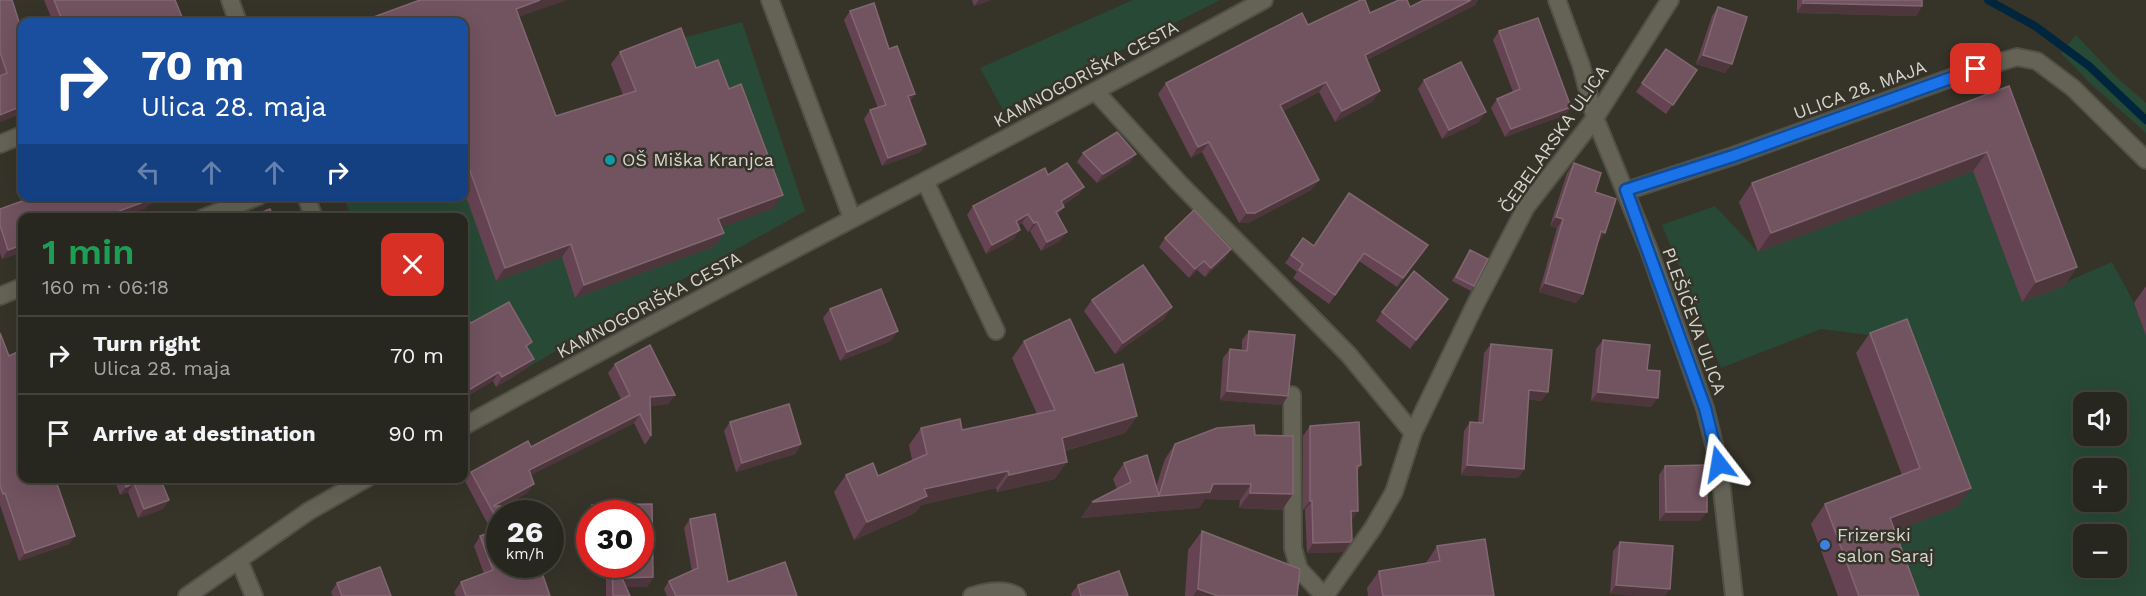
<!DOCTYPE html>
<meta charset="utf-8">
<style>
:root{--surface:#28271f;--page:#302f28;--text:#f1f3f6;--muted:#a5a5a4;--line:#44443d}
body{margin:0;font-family:"Work Sans",sans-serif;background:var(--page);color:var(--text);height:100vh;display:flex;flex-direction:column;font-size:22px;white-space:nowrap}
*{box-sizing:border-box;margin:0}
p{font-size:20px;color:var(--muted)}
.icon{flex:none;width:33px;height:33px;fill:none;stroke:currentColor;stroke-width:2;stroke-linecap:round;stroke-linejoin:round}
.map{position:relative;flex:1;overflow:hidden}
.sheet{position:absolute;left:18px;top:213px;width:450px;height:270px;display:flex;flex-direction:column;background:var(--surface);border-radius:12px;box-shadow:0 6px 24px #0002,0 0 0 2px var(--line)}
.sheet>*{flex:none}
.top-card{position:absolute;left:18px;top:18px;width:450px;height:183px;border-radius:12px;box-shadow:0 6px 24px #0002,0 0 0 2px var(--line);background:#1a4fa0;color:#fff;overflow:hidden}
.controls{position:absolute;left:2073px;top:392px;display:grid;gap:12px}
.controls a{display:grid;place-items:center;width:54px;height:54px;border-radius:12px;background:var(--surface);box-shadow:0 6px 24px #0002,0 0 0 2px var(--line);font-size:30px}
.speed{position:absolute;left:486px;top:500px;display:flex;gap:12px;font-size:30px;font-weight:700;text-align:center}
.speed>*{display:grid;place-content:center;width:78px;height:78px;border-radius:50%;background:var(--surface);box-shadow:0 6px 24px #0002,0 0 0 2px var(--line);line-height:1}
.speed small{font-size:15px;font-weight:400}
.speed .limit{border:9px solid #d22;background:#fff;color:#111}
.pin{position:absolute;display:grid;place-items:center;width:51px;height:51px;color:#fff;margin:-26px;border-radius:12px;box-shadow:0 3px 9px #0006}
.me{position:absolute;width:66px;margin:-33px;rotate:346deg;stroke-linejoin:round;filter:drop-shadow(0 0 4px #0008)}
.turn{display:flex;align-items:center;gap:21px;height:126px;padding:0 24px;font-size:27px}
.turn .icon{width:78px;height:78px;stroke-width:2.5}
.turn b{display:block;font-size:42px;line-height:51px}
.lanes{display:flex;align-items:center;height:57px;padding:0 24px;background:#0003;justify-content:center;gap:30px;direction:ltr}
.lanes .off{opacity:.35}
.round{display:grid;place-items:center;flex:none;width:63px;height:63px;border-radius:12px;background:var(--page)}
.summary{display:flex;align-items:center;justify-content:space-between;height:102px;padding:0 24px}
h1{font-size:36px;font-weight:600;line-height:45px;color:#1e9e55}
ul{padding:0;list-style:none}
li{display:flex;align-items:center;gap:18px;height:78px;padding:0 24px;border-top:2px solid var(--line)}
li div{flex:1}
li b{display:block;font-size:22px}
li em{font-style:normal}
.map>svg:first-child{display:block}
.green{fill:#284935;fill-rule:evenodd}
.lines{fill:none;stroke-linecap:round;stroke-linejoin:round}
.stream{stroke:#00263d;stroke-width:8}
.minor-casing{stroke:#515046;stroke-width:20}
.minor{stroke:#656356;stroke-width:16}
.wall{fill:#664353}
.shaded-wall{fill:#4e363d}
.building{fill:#725360;stroke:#826771;stroke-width:1.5}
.route-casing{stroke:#114b97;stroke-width:15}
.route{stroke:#1a73e8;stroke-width:10}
.culture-dot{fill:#0f9aa8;stroke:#363429;stroke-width:2}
.shop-dot{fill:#3f7fe0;stroke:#363429;stroke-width:2}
.labels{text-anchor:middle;stroke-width:5;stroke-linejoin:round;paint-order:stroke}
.street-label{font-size:18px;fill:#d5d4cd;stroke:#363429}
.poi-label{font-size:18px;fill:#d5d4cd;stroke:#363429;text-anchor:start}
</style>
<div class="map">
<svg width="2146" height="596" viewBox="0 0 2146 596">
<rect width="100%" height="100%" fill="#363429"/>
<g class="green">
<polygon points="1133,0 1220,0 1003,110 980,68"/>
<polygon points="742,22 805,211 588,332 527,368 520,355 464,331 464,218 351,217 344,197 464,196 464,190 496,281 562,257 709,232 774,208 687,81 672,41"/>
<polygon points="2076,35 2114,75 2146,103 2146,133 2091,84 2061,53"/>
<path d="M1973,171L2022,301L2112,262L2134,303L2146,336V596H1899L1877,538L1957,507L1894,338L1821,329L1721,368L1662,225L1715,206L1758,252ZM2084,402H2116V435H2084ZM2084,468H2116V501H2084ZM2084,534H2116V567H2084Z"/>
</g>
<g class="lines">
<polyline class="stream" points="1988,0 2035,26 2089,66 2146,120"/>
<defs>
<g id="minor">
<polyline points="230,0 238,22"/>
<polyline points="770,0 852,218"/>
<polyline points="1557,0 1581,65 1595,118 1649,250 1705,408 1719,464 1734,596"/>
<polyline points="1096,92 1179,183 1349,355 1413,433"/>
<polyline points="0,144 22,135"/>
<polyline points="925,181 996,331"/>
<polyline points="1626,191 1733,156 1976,69 2017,57 2037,61 2073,88 2146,160"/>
<polyline points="306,196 314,218"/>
<polyline points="203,218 259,196"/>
<polyline points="0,296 22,287"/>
<polyline points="1292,395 1293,548 1299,569 1324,596"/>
<path d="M464,426C728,280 999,146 1264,0"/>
<polyline points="239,560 254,596"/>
<polyline points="187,596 309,511 367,478"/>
<path d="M972,596C985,592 1005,588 1017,596"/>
<polyline points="1325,596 1373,528 1394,492 1413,433 1475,305 1526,207 1595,118 1670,0"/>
</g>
</defs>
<use href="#minor" class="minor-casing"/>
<use href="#minor" class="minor"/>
</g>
<g class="wall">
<polygon points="0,0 22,31 22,113 0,122"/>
<polygon points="44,0 175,0 184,22 53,22"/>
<polygon points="972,0 991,0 974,6"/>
<polygon points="1424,0 1478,0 1475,5 1367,60 1373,101 1335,122 1319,92 1283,111 1319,180 1311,190 1248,223 1239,223 1202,152 1191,158 1158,94 1166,83 1308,25 1370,13 1410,7"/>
<polygon points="1797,0 1922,0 1922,6 1916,16 1797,13"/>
<polygon points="1718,7 1725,73 1696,64 1712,16"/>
<polygon points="850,11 889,49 915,94 910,101 926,144 920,152 882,166 864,119 870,110 878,108 844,20"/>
<polygon points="519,17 556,116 623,95 611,64 620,52 696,68 774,208 721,227 724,233 715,246 575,298 562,257 496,281 464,191 464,22"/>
<polygon points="1499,31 1571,107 1565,115 1505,137 1491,108 1497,99 1513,92 1493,40"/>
<polygon points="1666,49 1697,70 1666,114 1636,92"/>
<polygon points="1424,80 1479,122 1442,139 1418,89"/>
<polygon points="2009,86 2077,267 2064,286 2022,302 1973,171 1758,252 1739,202 1752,183"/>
<polygon points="1083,153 1136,154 1129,163 1097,183 1077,162"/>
<polygon points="1574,163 1595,192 1599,242 1598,241 1583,294 1576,303 1539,292 1557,228 1550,226 1567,173"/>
<polygon points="1048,175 1084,187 1078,195 1063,205 1058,216 1060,241 1041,251 1030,231 1028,232 1022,223 1018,226 1014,239 986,254 967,215 973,206"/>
<polygon points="36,196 173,196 148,205 146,208 2,259 0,253 0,209"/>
<polygon points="1165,238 1231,249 1225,258 1205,277 1197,270 1189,278 1159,247"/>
<polygon points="1303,238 1314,246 1428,245 1397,287 1359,261 1329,304 1293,278 1297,272 1285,263"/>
<polygon points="1470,250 1474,286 1471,291 1452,281"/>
<polygon points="2146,286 2146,336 2134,303"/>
<polygon points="1448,299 1410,349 1376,321 1382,312"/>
<polygon points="1092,300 1164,319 1115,354 1084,311"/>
<polygon points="830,309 891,341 840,361 823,318"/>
<polygon points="471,323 528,349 534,359 527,368 496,387 493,381 464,398 464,324"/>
<polygon points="1249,331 1282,405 1220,400 1223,358 1230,349 1242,350 1242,340"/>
<polygon points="0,333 9,356 22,350 22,391 21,392 69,544 19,561 0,505"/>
<polygon points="1870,333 1957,507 1895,531 1919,596 1838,596 1811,524 1825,504 1902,475 1856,353"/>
<polygon points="1603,340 1647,370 1651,407 1591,401 1596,349"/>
<polygon points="1024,341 1095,373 1137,416 1125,433 1065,451 1055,479 997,492 996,488 921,505 915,513 854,540 834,492 846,475 878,476 912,460 909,445 921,428 962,430 1037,414 1012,358"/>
<polygon points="1491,344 1548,392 1541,401 1528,399 1524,469 1518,478 1461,475 1464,431 1470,422 1478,422 1484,353"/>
<polygon points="615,364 675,395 668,404 651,406 651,436 645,445 634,423 530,475 527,493 504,506 500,513 500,564 550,596 456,596 454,592 461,582 484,574 474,546 480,536 492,532 465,481 471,472 531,447 621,399 608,373"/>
<polygon points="730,422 801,444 795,454 736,472 724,431"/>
<polygon points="1310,426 1361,465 1357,471 1351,520 1352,540 1344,552 1307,553 1305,510 1303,510 1303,436"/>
<polygon points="1255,435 1282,510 1239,508 1240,500 1205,499 1199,508 1148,512 1149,511 1148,512 1081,518 1092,502 1117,489 1113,479 1124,463 1156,487 1165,459 1175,444"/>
<polygon points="1665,466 1700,521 1659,521 1659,475"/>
<polygon points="114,478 166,478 161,480 169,500 163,509 138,518 128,492 120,495"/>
<polygon points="652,504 653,577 647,587 626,587 630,596 606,596 606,564 640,564 640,513 590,513 590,564 586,564 585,514 592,505"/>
<polygon points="690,519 728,582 797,596 667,596 664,589 669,581 692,571 684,528"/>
<polygon points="1202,531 1297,596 1185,596 1188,550"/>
<polygon points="1620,542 1673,546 1610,594 1613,551"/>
<polygon points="1437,546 1494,596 1368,596 1367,588 1379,571 1426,563"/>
<polygon points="337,583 391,596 333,596 331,592"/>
<polygon points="1078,585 1128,596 1072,596 1071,594"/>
</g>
<g class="shaded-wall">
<polygon points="540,0 567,0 507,21 516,9"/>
<polygon points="979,0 991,0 974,6"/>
<polygon points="1471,0 1478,0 1475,5 1357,65 1365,55"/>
<polygon points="1803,3 1922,6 1916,16 1797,13"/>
<polygon points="1703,55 1732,64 1725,73 1696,64"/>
<polygon points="1326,82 1319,92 1273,116 1280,105"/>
<polygon points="1380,91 1373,101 1335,122 1342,111"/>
<polygon points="915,94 909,103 908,96"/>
<polygon points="22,106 22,113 0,122 0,115"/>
<polygon points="1571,107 1565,115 1505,137 1511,129"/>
<polygon points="1486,112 1479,122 1442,139 1449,130"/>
<polygon points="1209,142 1202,152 1191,158 1198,147"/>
<polygon points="926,144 920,152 882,166 888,158"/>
<polygon points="1987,152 1973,171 1758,252 1771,233"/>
<polygon points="1136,154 1129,163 1097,183 1103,174"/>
<polygon points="1319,180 1311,190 1248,223 1239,223 1247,213"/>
<polygon points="1084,187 1078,195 1055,210 1061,201"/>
<polygon points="783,195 774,208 709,232 718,219"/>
<polygon points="152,196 173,196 148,205 146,208 119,218 100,218"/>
<polygon points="1064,207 1058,216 1056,212"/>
<polygon points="1028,214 1022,223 1010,230 1016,221"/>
<polygon points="1556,217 1563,219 1557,228 1550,226"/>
<polygon points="1037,222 1030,231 1028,232 1034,223"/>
<polygon points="1020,230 1014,239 986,254 992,245"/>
<polygon points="1601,231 1605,233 1599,242 1594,240"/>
<polygon points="1067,232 1060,241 1041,251 1047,242"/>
<polygon points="724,233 715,246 575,298 584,285"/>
<polygon points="571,244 562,257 496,281 505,268"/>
<polygon points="22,245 22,252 2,259 8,250"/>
<polygon points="1231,249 1225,258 1205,277 1211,268"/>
<polygon points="1204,261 1197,270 1189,278 1195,269"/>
<polygon points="2077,267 2064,286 2022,302 2036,282"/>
<polygon points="1545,283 1583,294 1576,303 1539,292"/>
<polygon points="1448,299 1442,309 1410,349 1416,340"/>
<polygon points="1172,307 1164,319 1115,354 1123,343"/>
<polygon points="898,331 891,341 840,361 847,352"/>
<polygon points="534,359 527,368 496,387 502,377"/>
<polygon points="499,372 493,381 464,398 464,393"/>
<polygon points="22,385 22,391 13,395 19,386"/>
<polygon points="1529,390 1548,392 1541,401 1523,399"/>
<polygon points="1227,391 1288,396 1282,405 1220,400"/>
<polygon points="1598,392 1658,398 1651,407 1591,401"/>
<polygon points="675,395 668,404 644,407 650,397"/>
<polygon points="640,414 634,423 522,480 529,470"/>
<polygon points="1137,416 1125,433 1050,455 1062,438"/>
<polygon points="801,444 795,454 736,472 742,463"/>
<polygon points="1067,462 1055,479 997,492 1009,475"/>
<polygon points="1467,465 1524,469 1518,478 1461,475"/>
<polygon points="1008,471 996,488 921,505 915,513 854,540 867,522 924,489"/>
<polygon points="134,483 128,492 120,495 126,487"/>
<polygon points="534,484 527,493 493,512 493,506"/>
<polygon points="1213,484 1251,484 1240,500 1205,499 1199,508 1148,512 1159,496"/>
<polygon points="1971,488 1957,507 1877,538 1890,518"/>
<polygon points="1250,493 1293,494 1282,510 1239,508"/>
<polygon points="1159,496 1148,512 1081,518 1092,502"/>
<polygon points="169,500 163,509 138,518 144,509"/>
<polygon points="1310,501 1312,501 1305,510 1303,510"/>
<polygon points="1351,511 1358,511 1352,520 1345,520"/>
<polygon points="1666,512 1707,512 1700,521 1659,521"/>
<polygon points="75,536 69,544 19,561 25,553"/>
<polygon points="1350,542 1344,552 1307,553 1313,543"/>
<polygon points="653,577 647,587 616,587 622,578"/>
<polygon points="1616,585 1670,589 1665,596 1634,596 1610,594"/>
<polygon points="1198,589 1218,596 1193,596"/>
</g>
<g class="building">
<polygon points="0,0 12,0 22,31 22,106 0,115 0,76 7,73 0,52"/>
<polygon points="54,0 175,0 184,22 63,22"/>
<polygon points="420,0 540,0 516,9 556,116 636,91 620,52 681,28 696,68 718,60 729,89 741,84 783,195 718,219 724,233 584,285 571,244 505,268 464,154 464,22 360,22"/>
<polygon points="1361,0 1365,0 1370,13 1399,0 1407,0 1410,7 1424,0 1471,0 1365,55 1380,91 1342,111 1326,82 1280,105 1319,180 1255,213 1247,213 1209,142 1198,147 1166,83 1302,13 1308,25"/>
<polygon points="1803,0 1922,0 1922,6 1803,3"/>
<polygon points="874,3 889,49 897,46 915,94 908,96 926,144 888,158 870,110 886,105 850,11"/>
<polygon points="1718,7 1747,17 1732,64 1703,55"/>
<polygon points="1538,18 1571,107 1511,129 1497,99 1520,89 1499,31"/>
<polygon points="1666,49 1697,70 1673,105 1642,83"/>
<polygon points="1461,62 1486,112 1449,130 1424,80"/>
<polygon points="2009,86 2077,267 2036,282 1987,152 1771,233 1752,183"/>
<polygon points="1117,132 1136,154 1103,174 1083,153"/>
<polygon points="1067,163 1084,187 1061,201 1064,207 1056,212 1067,232 1047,242 1037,222 1034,223 1028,214 1016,221 1020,230 992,245 973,206 1045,168 1048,175"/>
<polygon points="1574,163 1601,173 1595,192 1616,199 1605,233 1601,231 1583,294 1545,283 1563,219 1556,217"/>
<polygon points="1349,193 1428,245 1403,278 1364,253 1335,295 1299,270 1303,264 1291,255 1303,238 1314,246"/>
<polygon points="36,196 152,196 152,199 100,218 22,218 22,245 8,250 0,225 0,209"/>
<polygon points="270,209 274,218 247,218"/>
<polygon points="1194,210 1231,249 1211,268 1204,261 1195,269 1165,238"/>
<polygon points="1470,250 1488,259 1474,286 1456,277"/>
<polygon points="1143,265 1172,307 1123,343 1092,300"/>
<polygon points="1414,271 1448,299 1416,340 1382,312"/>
<polygon points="881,289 898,331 847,352 830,309"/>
<polygon points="509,302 532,342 526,346 534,359 502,377 499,372 464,393 464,324 469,321 471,323"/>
<polygon points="1070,319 1095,373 1123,364 1137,416 1062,438 1067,462 1009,475 1008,471 924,489 927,496 867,522 846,475 873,463 878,476 927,454 921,428 960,419 962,430 1055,410 1024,341"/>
<polygon points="1907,319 1971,488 1890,518 1919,596 1859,596 1825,504 1920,468 1870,333"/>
<polygon points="1249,331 1295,335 1288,396 1227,391 1230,349 1247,351"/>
<polygon points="0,333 9,356 22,350 22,385 19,386 22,395 22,478 55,478 75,536 25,553 5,493 3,494 0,486"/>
<polygon points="1603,340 1650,345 1647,370 1660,371 1658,398 1598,392"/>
<polygon points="1491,344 1552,350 1548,392 1529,390 1524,469 1467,465 1470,422 1483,423"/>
<polygon points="650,345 675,395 650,397 651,436 640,414 529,470 534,484 493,506 518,506 520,513 500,513 500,525 471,472 528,441 531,447 630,395 615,364"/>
<polygon points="789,404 801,444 742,463 730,422"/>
<polygon points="1359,422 1361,465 1357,466 1358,511 1351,511 1352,540 1350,542 1313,543 1312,501 1310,501 1310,426"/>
<polygon points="1254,425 1255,435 1293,436 1293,494 1250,493 1251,484 1213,484 1210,492 1159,496 1175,444 1217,428"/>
<polygon points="1147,455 1159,496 1092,502 1131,482 1124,463"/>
<polygon points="1707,465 1707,512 1666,512 1665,466"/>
<polygon points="123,478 160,478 169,500 144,509 134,483 126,487"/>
<polygon points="652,504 653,577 622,578 630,596 613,596 612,564 640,564 640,513 592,513 592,505"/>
<polygon points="715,514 728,582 785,562 797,596 676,596 669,581 698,568 690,519"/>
<polygon points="500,529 500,564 539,564 550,596 466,596 461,582 493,570 480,536"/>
<polygon points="1202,531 1300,569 1297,596 1218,596 1198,589"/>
<polygon points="1485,539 1494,596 1383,596 1379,571 1440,561 1437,546"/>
<polygon points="1620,542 1673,546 1670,589 1616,585"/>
<polygon points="380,567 391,596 342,596 337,583"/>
<polygon points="1119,571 1128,596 1081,596 1078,585"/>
</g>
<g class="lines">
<defs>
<polyline id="route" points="1719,464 1705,408 1626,190 1733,156 1976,69"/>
</defs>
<use href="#route" class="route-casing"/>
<use href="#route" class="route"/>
</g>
<circle class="culture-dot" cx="610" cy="160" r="6"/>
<circle class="shop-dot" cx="1825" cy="545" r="6"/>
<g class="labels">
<g class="street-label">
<text transform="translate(1086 74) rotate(-28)" y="6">KAMNOGORIŠKA CESTA</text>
<text transform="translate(1860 90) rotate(-20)" y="6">ULICA 28. MAJA</text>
<text transform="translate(1554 139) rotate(-55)" y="6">ČEBELARSKA ULICA</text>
<text transform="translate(649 305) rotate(-28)" y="6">KAMNOGORIŠKA CESTA</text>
<text transform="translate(1694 321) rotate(70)" y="6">PLEŠIČEVA ULICA</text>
</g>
<g class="poi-label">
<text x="622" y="166">OŠ Miška Kranjca</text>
<text x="1837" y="541">Frizerski<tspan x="1837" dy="21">salon Saraj</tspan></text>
</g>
</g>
</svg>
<div class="controls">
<a><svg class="icon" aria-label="sound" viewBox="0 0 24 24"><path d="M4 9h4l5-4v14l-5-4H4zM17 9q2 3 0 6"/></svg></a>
<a>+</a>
<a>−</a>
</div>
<div class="speed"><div>26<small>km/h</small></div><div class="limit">30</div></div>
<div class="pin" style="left:1976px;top:69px;background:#d93025"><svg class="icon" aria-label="arrive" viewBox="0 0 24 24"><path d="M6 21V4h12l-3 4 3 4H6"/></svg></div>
<svg class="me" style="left:1719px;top:464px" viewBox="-20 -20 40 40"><path d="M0-17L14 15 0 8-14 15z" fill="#1a73e8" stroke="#fff" stroke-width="4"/></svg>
<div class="top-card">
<div class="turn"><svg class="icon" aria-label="right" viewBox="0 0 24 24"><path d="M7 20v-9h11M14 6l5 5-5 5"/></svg><div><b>70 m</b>Ulica 28. maja</div></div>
<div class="lanes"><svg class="icon off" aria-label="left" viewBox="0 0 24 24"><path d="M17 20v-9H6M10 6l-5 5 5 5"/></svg><svg class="icon off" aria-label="ahead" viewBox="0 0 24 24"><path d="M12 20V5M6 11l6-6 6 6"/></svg><svg class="icon off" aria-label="ahead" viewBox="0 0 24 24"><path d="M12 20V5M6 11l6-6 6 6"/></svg><svg class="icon" aria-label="right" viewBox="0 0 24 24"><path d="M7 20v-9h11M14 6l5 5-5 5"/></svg></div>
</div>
<section class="sheet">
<div class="summary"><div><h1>1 min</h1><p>160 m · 06:18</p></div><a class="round" style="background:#d93025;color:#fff"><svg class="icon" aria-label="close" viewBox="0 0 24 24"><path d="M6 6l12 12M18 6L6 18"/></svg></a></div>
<ul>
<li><svg class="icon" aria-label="right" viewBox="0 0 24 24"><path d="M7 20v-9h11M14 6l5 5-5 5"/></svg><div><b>Turn right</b><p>Ulica 28. maja</p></div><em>70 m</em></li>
<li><svg class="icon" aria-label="arrive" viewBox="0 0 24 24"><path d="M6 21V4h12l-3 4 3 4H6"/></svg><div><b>Arrive at destination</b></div><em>90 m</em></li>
</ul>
</section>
</div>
